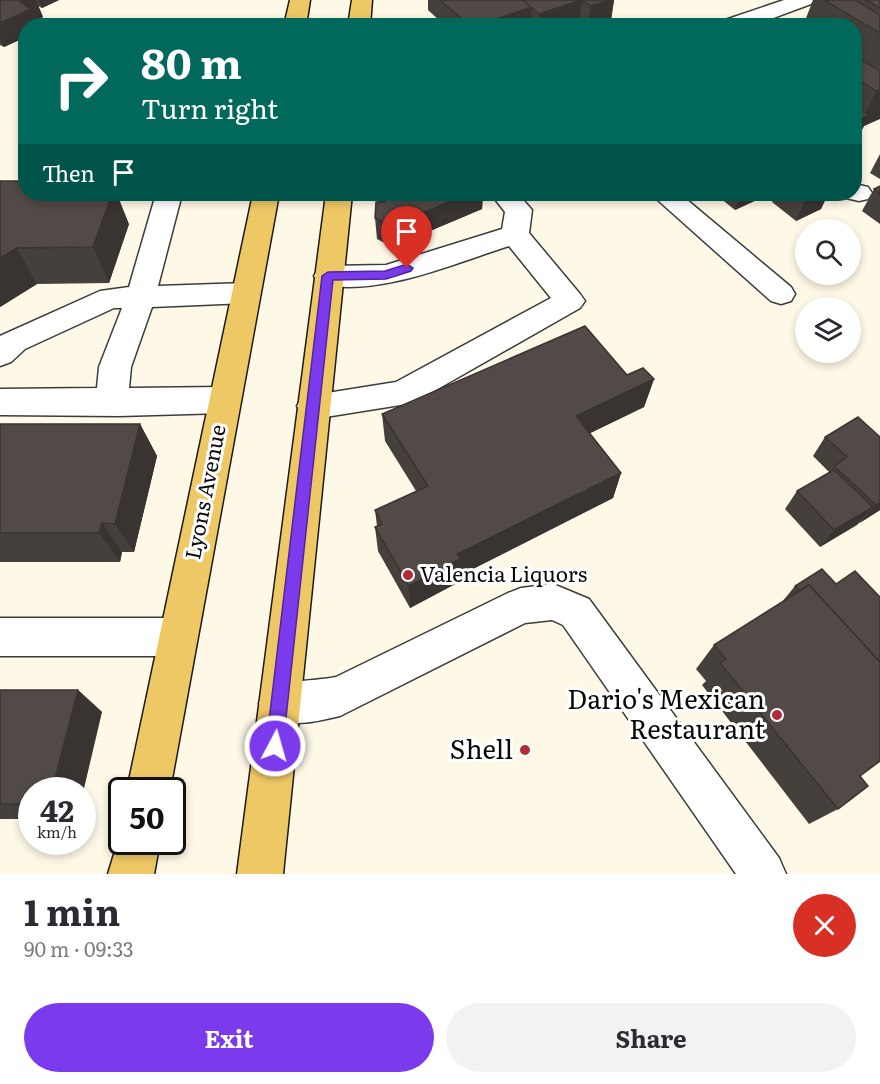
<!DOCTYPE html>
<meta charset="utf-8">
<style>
:root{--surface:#fff;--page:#f2f2f3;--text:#2b2b33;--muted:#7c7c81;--accent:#7c3aed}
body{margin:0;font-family:Literata,serif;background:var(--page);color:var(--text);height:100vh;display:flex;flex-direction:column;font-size:22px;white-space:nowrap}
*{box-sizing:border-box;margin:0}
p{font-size:20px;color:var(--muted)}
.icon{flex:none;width:33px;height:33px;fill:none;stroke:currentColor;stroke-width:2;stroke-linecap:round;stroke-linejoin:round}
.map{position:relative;height:874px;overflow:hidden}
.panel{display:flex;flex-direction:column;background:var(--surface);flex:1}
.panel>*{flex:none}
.banner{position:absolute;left:18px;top:18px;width:844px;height:183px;border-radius:24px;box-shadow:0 3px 9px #0003;background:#00695c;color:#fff;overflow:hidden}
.tools{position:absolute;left:795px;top:219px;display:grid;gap:12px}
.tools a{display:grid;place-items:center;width:66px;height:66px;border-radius:50%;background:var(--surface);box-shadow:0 3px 9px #0003;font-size:30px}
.speed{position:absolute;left:18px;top:777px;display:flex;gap:12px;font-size:30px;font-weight:700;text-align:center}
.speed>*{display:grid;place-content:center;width:78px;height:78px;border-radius:50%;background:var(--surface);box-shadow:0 3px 9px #0003;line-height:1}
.speed small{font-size:15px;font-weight:400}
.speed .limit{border:3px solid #111;border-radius:9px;background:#fff;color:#111}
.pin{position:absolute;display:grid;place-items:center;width:51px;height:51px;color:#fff;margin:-62px -26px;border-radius:50% 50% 50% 0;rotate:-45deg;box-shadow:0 0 6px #0007}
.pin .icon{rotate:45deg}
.me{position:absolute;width:66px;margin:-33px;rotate:6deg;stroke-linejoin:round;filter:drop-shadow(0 0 4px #0008)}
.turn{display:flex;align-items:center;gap:21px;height:126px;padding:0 24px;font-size:27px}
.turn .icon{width:78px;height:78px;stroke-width:2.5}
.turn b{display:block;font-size:42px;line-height:51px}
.then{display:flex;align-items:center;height:57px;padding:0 24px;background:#0003;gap:12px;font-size:22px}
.round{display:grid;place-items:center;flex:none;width:63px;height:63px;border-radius:32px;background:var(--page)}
.headline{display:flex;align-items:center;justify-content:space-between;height:102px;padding:0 24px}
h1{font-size:36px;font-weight:700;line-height:45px}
.primary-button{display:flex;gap:12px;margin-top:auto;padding:12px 24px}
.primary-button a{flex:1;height:69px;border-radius:36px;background:var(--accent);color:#fff;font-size:24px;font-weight:700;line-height:69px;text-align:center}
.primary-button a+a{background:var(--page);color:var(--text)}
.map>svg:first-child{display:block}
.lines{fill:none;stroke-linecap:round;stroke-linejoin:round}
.minor-casing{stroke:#3c3c3c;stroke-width:3}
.major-casing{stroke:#1a1a1a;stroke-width:3}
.minor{fill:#fff;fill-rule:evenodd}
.major{fill:#efc866;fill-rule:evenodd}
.wall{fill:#46403d}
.shaded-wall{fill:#393432}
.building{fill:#514a47;stroke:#393432;stroke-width:1.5}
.route{fill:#7c3aed;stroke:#51269a;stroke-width:1.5}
.poi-dot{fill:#af2c38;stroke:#fff;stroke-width:2}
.labels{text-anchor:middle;stroke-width:6;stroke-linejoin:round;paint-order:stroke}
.street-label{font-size:21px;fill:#090909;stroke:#fff}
.poi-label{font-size:21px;fill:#090909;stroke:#fff;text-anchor:start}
.near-poi-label{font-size:26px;fill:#090909;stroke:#fff;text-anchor:end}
</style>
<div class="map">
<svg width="880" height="874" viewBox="0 0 880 874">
<rect width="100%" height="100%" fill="#fef8e7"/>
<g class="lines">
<defs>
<g id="minor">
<polygon points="784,0 814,0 811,4 752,26 720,26 722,21"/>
<polygon points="855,184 868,187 872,193 868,199 859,201 846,198 843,194 855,194"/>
<polygon points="156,194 182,194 158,286 246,283 256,286 260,293 256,300 246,303 152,307 131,367 129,388 224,387 235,391 240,400 235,409 224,413 119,416 0,415 0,389 97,388 99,367 122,308 114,308 25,349 11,362 0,366 0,336 100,291 129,287"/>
<path d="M491,194H518L532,210L529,233L580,294L585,301L580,308L413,403L313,419L302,415L297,406L302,397L396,382L551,298L509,246C455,263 374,299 318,283L314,276L318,269L328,266L386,265L502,229L505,212Z"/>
<polygon points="651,194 680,194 791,287 795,294 791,301 781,304 771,301"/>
<path d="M553,584L589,599L779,858L786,874H736L563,625L552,620L525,623L340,716C315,722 289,728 265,717L259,703L265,689C287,679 312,682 336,677L508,593L521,588Z"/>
<polygon points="0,618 177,618 191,624 196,637 191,650 177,656 0,656"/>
</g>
<g id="major">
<polygon points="290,0 310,0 306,26 284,26"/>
<polygon points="352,0 372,0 370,26 348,26"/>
<polygon points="253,194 279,194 170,790 127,790"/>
<polygon points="326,194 352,194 283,874 237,874"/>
<polygon points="122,828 122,842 160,842 154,874 108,874"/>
</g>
</defs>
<use href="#minor" class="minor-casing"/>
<use href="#major" class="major-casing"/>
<use href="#minor" class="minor"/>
<use href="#major" class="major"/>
</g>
<g class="wall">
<polygon points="0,0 59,0 42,8 38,6 43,17 36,21 38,26 26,26 26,37 4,47 0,45"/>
<polygon points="428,0 614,0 611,20 595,26 585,26 579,21 565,26 441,26 441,22 428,10"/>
<polygon points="813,0 880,0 880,118 864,126 858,137 855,138 855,26 803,26"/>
<polygon points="880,154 880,179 870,173"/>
<polygon points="0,181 129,224 109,283 37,284 0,307"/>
<polygon points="880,186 880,224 862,211 874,189"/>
<polygon points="378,194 483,194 482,209 392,247 377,239 375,218 378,202"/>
<polygon points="715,194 767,194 765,196 735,210"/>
<polygon points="775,194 828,194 821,209 796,221 772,202"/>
<polygon points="627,375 654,379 644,407 590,433 621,473 613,498 459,576 459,582 410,608 378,551 375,527 377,526 375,510 416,491 385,441 382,414"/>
<polygon points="0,424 140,424 157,456 134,552 122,552 120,562 0,562"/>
<polygon points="825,437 880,437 880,510 820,547 785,509 797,491 829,472 813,456"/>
<polygon points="822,569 860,776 838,809 809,824 702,685 706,681 696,669 714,645 782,602 795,586"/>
<polygon points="0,690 78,690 102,712 32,790 32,819 0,819"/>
</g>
<g class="shaded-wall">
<polygon points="25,0 36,0 43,17 36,21 38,26 26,26 26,37 4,47 0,39 0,23 20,2"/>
<polygon points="39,0 59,0 42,8"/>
<polygon points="582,0 579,21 565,26 538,26 539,14"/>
<polygon points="611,0 614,0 611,20 595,26 588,26 591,6"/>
<polygon points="532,7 531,26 475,26"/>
<polygon points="880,90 880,119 864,126 858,137 855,138 855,121 864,117 876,91"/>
<polygon points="107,194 117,194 129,224 109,283 93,247"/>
<polygon points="469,194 483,194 482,209 392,247 390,226"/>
<polygon points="741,194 767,194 765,196 735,210"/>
<polygon points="818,194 828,194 821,209 796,221 806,199"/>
<polygon points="17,248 37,284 0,307 0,258"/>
<polygon points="654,379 644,407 570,443 576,416"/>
<polygon points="140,424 157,456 134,552 115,524"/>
<polygon points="621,473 613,498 459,576 459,582 410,608 409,586 457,554"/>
<polygon points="880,503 880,510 860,523 876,505"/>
<polygon points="873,507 857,525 820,547 834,530"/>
<polygon points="102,523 122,552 120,562 99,533"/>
<polygon points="78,690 102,712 82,797 82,790 52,790"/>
</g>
<g class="building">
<polygon points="0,0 26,0 20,2 31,9 0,23"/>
<polygon points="443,0 523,0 532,7 475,26 470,26 441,1"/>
<polygon points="523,0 581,0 539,14"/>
<polygon points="582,0 611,0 591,6"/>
<polygon points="824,0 855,0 880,15 880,33"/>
<polygon points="866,0 880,0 880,8"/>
<polygon points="855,56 880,71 880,90 876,91 855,78"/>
<polygon points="855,106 869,115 855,121"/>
<polygon points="0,181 26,181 26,194 112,194 93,247 17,248 0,258"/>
<polygon points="880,186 880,194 874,189"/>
<polygon points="385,194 469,194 390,226 375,218 376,202 385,202"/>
<polygon points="799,194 818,194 806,199"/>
<polygon points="585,326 627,375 643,368 654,379 576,416 621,473 457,554 460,559 409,586 375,527 382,524 375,510 428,486 382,414"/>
<polygon points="858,417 880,437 880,503 876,505 834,466 847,457 825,437"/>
<polygon points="0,424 140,424 115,524 102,523 99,533 0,533"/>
<polygon points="834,470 873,507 834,530 797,491"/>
<polygon points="822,569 836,584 855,571 880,597 880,662 809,585 800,590 795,586"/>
<polygon points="809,585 880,662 880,761 860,776 868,786 838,809 720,663 726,659 714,645"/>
<polygon points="0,690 78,690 52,790 32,790 32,804 0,804"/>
</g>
<polygon class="route" points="407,264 413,268 411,271 386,279 333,280 283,746 281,752 275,755 269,752 266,746 322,276 328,272 385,271"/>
<g class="poi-dot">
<circle cx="408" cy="575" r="6"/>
<circle cx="777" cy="715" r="6"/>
<circle cx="525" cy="750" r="6"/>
</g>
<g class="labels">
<g class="street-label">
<text transform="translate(206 492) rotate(-79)" y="7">Lyons Avenue</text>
</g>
<g class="poi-label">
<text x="420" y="582">Valencia Liquors</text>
</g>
<g class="near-poi-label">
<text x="765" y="709">Dario's Mexican<tspan x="765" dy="30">Restaurant</tspan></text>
<text x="513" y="759">Shell</text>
</g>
</g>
</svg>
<div class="tools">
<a><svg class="icon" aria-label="search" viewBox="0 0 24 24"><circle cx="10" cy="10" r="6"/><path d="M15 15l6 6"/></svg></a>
<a><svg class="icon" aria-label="layers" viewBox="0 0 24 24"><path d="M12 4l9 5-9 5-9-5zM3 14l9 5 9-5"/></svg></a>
</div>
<div class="speed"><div>42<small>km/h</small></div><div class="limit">50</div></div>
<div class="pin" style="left:407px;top:268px;background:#d93025"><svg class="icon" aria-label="arrive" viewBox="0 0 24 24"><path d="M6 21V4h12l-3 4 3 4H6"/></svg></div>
<svg class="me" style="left:275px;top:746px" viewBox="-20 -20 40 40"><circle r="17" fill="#7c3aed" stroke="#fff" stroke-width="3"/><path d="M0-11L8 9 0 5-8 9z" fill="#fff"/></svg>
<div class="banner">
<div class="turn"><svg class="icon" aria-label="right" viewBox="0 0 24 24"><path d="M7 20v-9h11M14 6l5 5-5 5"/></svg><div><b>80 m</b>Turn right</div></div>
<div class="then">Then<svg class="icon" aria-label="arrive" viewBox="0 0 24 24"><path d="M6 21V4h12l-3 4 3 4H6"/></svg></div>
</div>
</div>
<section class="panel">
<div class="headline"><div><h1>1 min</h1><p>90 m · 09:33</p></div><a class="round" style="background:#d93025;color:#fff"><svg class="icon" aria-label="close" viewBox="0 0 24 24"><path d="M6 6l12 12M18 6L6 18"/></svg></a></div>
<div class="primary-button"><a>Exit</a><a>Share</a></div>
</section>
